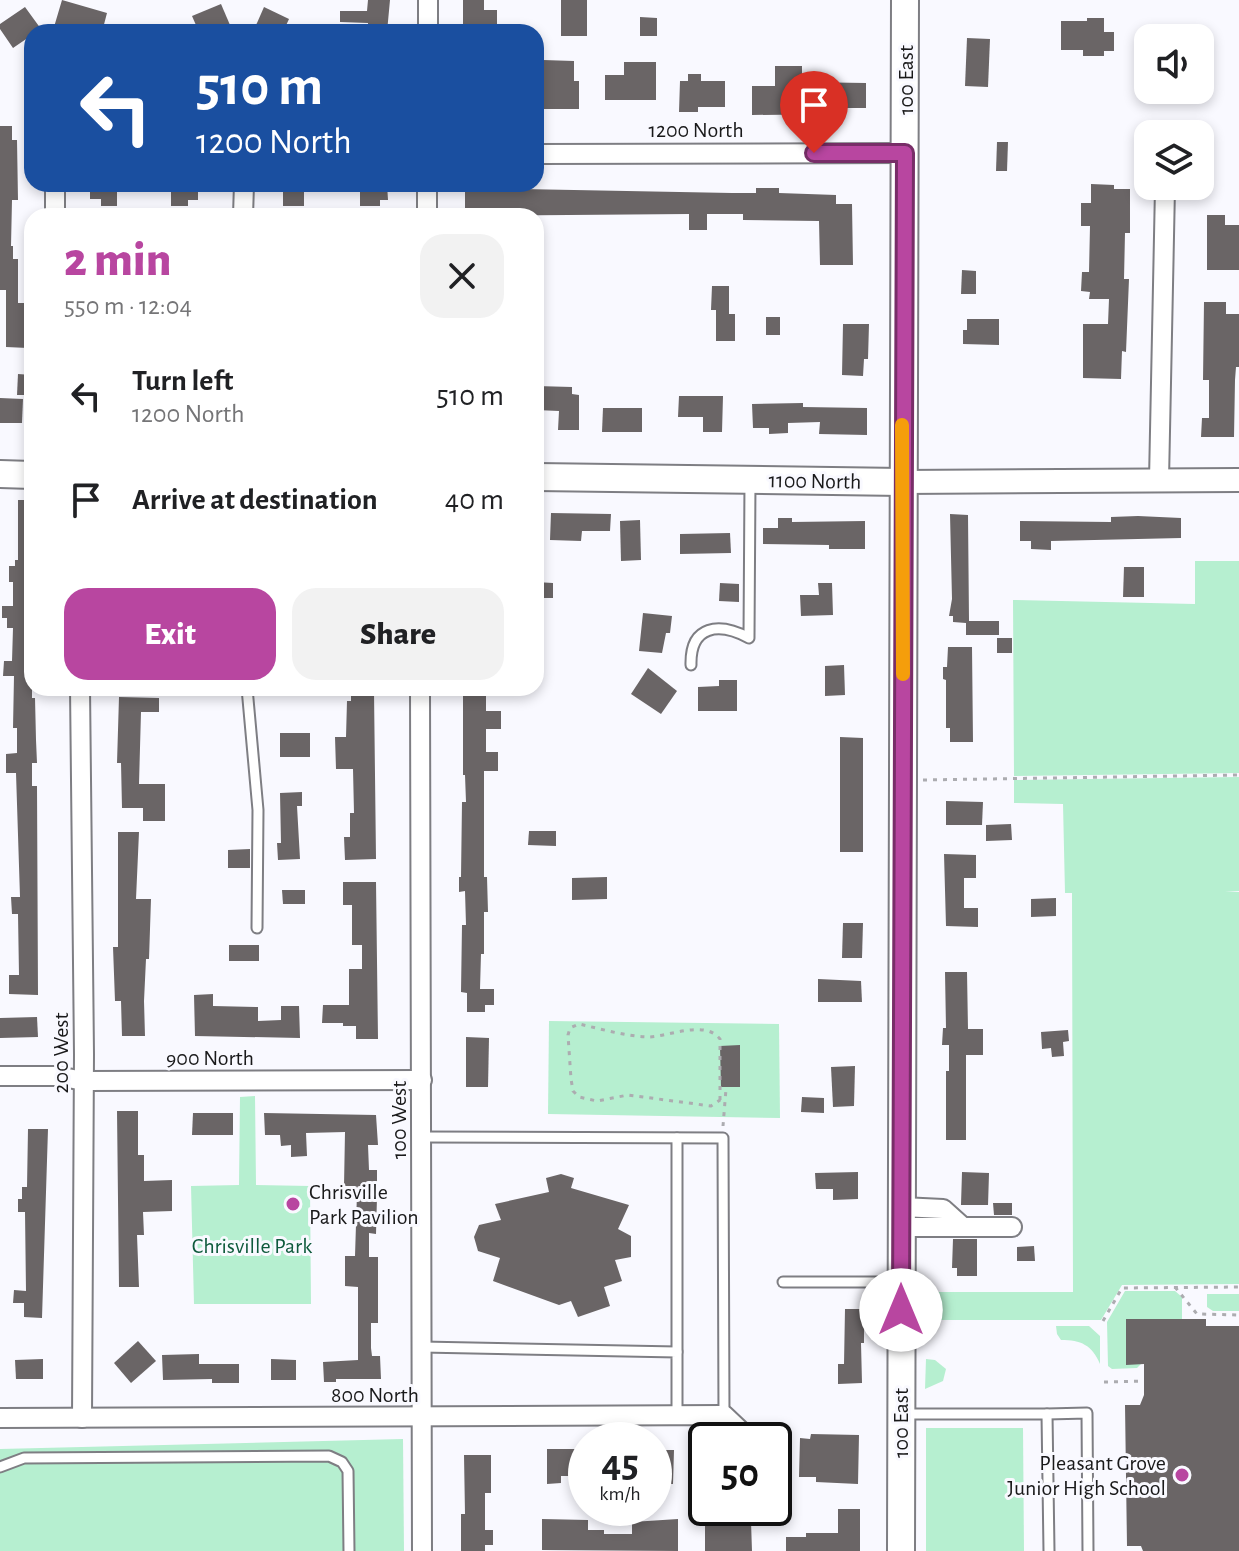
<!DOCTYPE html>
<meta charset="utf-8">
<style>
:root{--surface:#fff;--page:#f2f2f2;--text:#202124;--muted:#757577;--accent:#b846a0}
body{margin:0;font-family:"Alegreya Sans",sans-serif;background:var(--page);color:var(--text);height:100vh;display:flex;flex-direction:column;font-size:30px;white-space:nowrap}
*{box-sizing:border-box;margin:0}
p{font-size:26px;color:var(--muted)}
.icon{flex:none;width:44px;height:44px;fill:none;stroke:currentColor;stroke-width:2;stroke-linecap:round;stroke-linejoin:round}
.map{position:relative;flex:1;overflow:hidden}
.panel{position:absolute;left:24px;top:208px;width:520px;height:488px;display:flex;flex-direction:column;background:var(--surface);border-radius:24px;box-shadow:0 4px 12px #0003}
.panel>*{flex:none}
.banner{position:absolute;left:24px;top:24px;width:520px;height:168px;border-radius:24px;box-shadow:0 4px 12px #0003;background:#1a4fa0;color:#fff;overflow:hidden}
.tools{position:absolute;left:1134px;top:24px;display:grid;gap:16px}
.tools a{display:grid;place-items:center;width:80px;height:80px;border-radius:16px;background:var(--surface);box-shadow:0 4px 12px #0003;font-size:40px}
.speed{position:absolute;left:568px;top:1422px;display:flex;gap:16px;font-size:40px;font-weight:700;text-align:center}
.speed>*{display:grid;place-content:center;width:104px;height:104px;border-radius:50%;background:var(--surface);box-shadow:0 4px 12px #0003;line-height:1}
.speed small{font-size:20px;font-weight:400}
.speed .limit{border:4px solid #111;border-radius:12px;background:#fff;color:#111}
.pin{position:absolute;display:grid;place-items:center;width:68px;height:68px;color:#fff;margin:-82px -34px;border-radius:50% 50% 50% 0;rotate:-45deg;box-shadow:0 0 8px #0007}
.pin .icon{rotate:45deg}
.me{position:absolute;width:88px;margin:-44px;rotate:0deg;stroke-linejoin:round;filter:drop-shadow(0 0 6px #0008)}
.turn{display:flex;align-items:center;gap:28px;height:168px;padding:0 40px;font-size:36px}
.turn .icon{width:104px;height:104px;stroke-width:2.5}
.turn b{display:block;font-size:56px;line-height:68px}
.round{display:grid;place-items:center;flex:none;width:84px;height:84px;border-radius:24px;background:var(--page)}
.headline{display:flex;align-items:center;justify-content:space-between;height:136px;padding:0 40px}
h1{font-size:48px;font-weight:800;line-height:60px;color:var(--accent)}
.primary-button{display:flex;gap:16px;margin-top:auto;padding:16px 40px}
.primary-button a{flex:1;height:92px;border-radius:24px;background:var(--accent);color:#fff;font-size:32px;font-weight:800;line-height:92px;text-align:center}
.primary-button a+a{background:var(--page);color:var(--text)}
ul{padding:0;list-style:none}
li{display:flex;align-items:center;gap:24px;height:104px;padding:0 40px}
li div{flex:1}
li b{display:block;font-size:30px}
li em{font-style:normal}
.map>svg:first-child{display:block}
.green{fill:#b6efd0}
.building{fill:#6a6566}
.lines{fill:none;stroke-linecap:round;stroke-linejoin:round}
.service-casing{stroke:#7e7e83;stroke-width:13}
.minor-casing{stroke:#7e7e83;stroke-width:22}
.tertiary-casing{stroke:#7e7e83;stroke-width:26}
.secondary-casing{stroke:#7e7e83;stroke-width:30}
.path{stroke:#acacb0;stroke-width:3;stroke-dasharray:4 6;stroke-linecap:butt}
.service{stroke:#fff;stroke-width:9}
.minor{stroke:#fff;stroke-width:18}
.tertiary{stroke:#fff;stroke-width:22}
.secondary{stroke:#fff;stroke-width:26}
.route-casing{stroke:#782e68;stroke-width:20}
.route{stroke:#b846a0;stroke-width:14}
.slow{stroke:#f59e0b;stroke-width:14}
.poi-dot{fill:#b846a0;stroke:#f9f9ff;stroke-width:3}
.labels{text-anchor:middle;stroke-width:6;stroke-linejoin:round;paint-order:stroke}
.street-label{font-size:22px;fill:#19191a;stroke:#f9f9ff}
.poi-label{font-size:22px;fill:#19191a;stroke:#f9f9ff;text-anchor:start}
.park-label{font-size:22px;fill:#0e5a3c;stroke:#f9f9ff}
</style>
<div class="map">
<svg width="1239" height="1551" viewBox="0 0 1239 1551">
<rect width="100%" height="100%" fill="#f9f9ff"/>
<g class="green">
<polygon points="1195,561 1239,561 1239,773 1014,776 1013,600 1195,604"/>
<polygon points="1239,777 1239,891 1225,891 1239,892 1239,1284 1122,1285 1101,1320 926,1320 925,1292 1073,1292 1072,893 1065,893 1063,804 1014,803 1014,780"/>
<polygon points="549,1021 779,1024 780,1118 548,1114"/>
<polygon points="255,1096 256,1185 310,1186 311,1304 194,1304 191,1186 239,1185 240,1097"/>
<polygon points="1125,1291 1175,1291 1182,1297 1182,1319 1126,1320 1126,1364 1141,1364 1137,1368 1112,1369 1108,1366 1107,1322"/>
<polygon points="1207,1294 1239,1294 1239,1311 1213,1311 1207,1307"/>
<path d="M1056,1326H1089L1100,1336V1364C1092,1345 1081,1340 1061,1340L1057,1334Z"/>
<polygon points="926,1359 935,1360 946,1369 943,1381 925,1389"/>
<polygon points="926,1428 1023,1428 1024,1551 926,1551"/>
<polygon points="403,1439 404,1551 0,1551 0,1449"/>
</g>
<g class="building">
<polygon points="62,0 107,13 102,32 88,32 72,27 70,32 54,27"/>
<polygon points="368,0 390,0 387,32 368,32 368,23 340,22 340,11 367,11"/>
<polygon points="463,0 484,0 484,10 497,10 497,32 470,32 470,27 463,27"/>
<rect x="561" y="0" width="26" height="36"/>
<polygon points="221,4 233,32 199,32 192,16"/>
<polygon points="25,7 41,29 32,32 32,35 13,48 0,29 0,24"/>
<polygon points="264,7 289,19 283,32 253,32"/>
<polygon points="640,17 657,18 657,36 640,36"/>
<polygon points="1087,18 1104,18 1104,32 1114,32 1114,51 1104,51 1104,56 1083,56 1083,50 1061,50 1061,21 1087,21"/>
<polygon points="967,38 990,39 988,87 965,86"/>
<polygon points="543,60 574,61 574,81 579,81 579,109 536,109 536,81 543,81"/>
<polygon points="624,62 656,62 656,100 605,100 605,75 624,75"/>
<polygon points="775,66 802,66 802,82 866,83 866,108 839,108 839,114 752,115 752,86 775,86"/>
<polygon points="688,74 701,74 701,81 725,81 725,107 698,107 698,112 679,112 680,81 688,81"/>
<polygon points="0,126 12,126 12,140 17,140 18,200 12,200 11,246 13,246 13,259 18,259 18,303 30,303 32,334 28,334 28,348 6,347 6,290 0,290"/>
<polygon points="997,142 1008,142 1007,171 996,171"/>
<polygon points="90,184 117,184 117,206 101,206 101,199 90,199"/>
<polygon points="171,184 198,184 198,200 188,200 188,206 171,206"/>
<rect x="283" y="184" width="21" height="22"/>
<polygon points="360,184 387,184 388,200 380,200 380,206 360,206"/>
<polygon points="1091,184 1114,185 1114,189 1130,189 1130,233 1125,233 1124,279 1129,279 1126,352 1122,351 1121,379 1083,378 1083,324 1108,324 1109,299 1089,299 1090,292 1081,291 1082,272 1089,272 1090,226 1081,226 1081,203 1091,203"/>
<polygon points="465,188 732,193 756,193 756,188 779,188 779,193 836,195 836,204 852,204 853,265 820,265 819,221 743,220 743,214 707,214 707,230 689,230 689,214 465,216"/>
<polygon points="1207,215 1225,215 1225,225 1239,225 1239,270 1207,270"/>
<polygon points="962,270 976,271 976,294 961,294"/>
<polygon points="712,286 729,286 729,314 735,314 735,341 716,341 716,310 711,310"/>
<polygon points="1204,302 1226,302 1226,314 1239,314 1239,367 1236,367 1235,380 1234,437 1201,437 1202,418 1209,418 1209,380 1203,380"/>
<rect x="766" y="317" width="14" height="18"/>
<polygon points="967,319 999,319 999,345 963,344 963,330 967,330"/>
<polygon points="843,324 869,324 868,359 864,359 863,376 842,375"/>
<polygon points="18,374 32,375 32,395 17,395"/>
<polygon points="536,386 572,387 572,394 579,395 579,430 558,430 559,411 536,410"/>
<polygon points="679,396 723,396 722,432 703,432 703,417 678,417"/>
<polygon points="0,398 23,399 22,423 0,423"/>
<polygon points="803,403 803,407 867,408 867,435 819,434 820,422 788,423 788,433 769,434 769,428 753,428 752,404"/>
<polygon points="603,408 642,408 642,432 602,432"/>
<polygon points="18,500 32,500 32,628 29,628 29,653 32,653 32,698 35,698 36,740 37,763 32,763 32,786 37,786 38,995 9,994 9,975 19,975 18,914 12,914 11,897 20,897 16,773 6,773 6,754 17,753 17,728 13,728 14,676 3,676 4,661 12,661 13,628 7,628 7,618 2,618 2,606 13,606 13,582 9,582 9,566 15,566 15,560 18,560"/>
<polygon points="551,513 611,514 610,531 582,531 581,541 550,540"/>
<polygon points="950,514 968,515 969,621 999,621 999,635 966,635 966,623 953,622 953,616 949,616 952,599"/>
<polygon points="1138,516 1181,518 1181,538 1051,541 1051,550 1031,549 1031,541 1020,541 1020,521 1111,522 1111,517"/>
<polygon points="778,518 792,518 792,522 865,521 865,549 829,549 829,545 763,544 763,528 778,528"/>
<polygon points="640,520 641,560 621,561 620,521"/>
<polygon points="730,533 731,553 680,554 680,534"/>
<polygon points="1124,567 1144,567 1144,597 1123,597"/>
<polygon points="536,582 553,583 553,598 536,598"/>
<polygon points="720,583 739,584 739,602 719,601"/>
<polygon points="818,583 832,583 833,615 801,616 800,595 819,595"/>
<polygon points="643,613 672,616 670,633 666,633 662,653 639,651"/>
<rect x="997" y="638" width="15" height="15"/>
<polygon points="948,647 972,647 973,742 950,742 950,728 946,728 946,680 943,679 943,667 947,667"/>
<polygon points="844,665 845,695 825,696 825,666"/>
<polygon points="648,668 677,691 661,714 631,694"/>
<polygon points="719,680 737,680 737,711 698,711 698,687 719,686"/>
<polygon points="463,688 486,688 486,711 501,711 501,729 486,729 486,752 498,752 498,771 484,771 484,877 487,877 488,912 484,912 484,954 481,954 480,989 494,989 494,1005 485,1005 485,1012 467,1012 467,993 461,992 462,925 466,925 465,891 459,892 459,877 461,877 462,802 466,802 465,775 463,775"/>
<polygon points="351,691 374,691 376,859 345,860 344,837 350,837 350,813 354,813 353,769 336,769 335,737 346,737 347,701 351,701"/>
<polygon points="119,697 159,698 159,712 141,712 139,784 165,784 165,821 143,821 143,808 122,808 121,763 117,763"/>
<rect x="280" y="733" width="30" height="24"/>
<polygon points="840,737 863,738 863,852 840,852"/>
<polygon points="302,792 302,806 297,806 300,859 278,860 277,843 281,843 280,793"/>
<polygon points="946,801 983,802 982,825 946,825"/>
<polygon points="1011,824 1012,840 986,841 986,825"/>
<polygon points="529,831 556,831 556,846 528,845"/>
<polygon points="118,832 139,832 136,899 151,899 149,959 146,959 144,1001 145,1036 122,1036 121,1001 115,1001 113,947 118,947"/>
<polygon points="250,849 250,868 228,868 228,850"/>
<polygon points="944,854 976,855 976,878 964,878 964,908 978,908 978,927 946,926"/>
<polygon points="607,877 607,899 572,900 572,878"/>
<polygon points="343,882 376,882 378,1039 356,1039 356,1026 343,1026 343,1023 322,1023 323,1005 349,1005 349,969 362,969 362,945 352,945 352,905 343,905"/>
<polygon points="282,890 305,890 305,904 283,904"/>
<polygon points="1056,898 1056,916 1031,917 1031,899"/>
<polygon points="843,923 863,923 862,958 842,958"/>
<rect x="229" y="945" width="30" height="16"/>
<polygon points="945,972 967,972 968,1029 983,1029 983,1055 966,1055 966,1140 946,1140 946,1071 949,1071 949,1045 942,1045 943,1028 946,1028"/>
<polygon points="818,979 861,981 862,1002 818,1002"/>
<polygon points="213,994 213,1006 258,1007 258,1021 281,1020 281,1006 299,1006 300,1038 195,1036 194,995"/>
<polygon points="37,1017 38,1037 0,1038 0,1018"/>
<polygon points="1068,1030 1069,1041 1063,1042 1064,1056 1052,1057 1051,1048 1042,1049 1041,1032"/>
<polygon points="466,1037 489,1038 488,1087 466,1087"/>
<polygon points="740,1045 740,1087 721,1087 720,1046"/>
<polygon points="855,1066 854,1106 833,1107 831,1067"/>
<polygon points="802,1097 824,1098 824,1113 801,1112"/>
<polygon points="117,1111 138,1111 138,1155 144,1155 144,1181 172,1180 172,1211 143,1212 144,1235 137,1235 139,1287 119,1287"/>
<polygon points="193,1113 233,1113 233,1135 192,1135"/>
<polygon points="264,1113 376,1115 378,1145 368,1145 369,1170 377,1170 377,1197 376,1234 369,1233 369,1257 378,1257 378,1323 371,1323 371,1348 372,1356 380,1356 381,1379 336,1379 336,1382 324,1382 323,1362 358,1360 358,1287 345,1286 345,1256 355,1256 357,1193 355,1186 344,1186 345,1132 306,1133 307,1156 291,1157 291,1145 281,1146 280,1135 265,1135"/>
<polygon points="28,1129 48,1129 42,1318 24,1317 24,1303 13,1303 14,1290 26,1291 25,1212 18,1212 18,1199 22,1199 22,1187 27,1187"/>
<polygon points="858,1172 858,1199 833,1200 833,1189 816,1189 815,1173"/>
<polygon points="962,1172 989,1173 988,1205 961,1205"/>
<polygon points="561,1174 574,1178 571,1188 629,1205 618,1229 631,1236 631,1257 615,1260 622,1281 604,1287 610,1306 578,1317 571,1301 559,1305 493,1281 500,1258 478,1251 474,1237 479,1225 501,1220 495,1204 549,1192 546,1178"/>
<polygon points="993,1203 1012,1203 1012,1215 994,1215"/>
<polygon points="953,1239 977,1239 977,1276 957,1276 957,1268 952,1268"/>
<polygon points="1034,1246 1035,1261 1017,1261 1017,1247"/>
<polygon points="845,1309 864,1309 864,1343 861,1343 862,1383 838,1384 838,1364 844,1364"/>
<polygon points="1126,1319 1206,1319 1206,1326 1239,1326 1239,1551 1143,1551 1141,1546 1127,1546 1125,1405 1140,1405 1144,1395 1144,1364 1126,1365"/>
<polygon points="138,1341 156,1361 131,1383 114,1363"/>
<polygon points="199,1354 199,1364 239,1364 239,1383 212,1383 212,1379 163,1380 162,1355"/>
<polygon points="43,1359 43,1379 16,1379 15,1360"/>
<polygon points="271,1359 296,1360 296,1380 271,1380"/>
<polygon points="811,1434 859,1435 858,1484 816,1482 816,1477 799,1477 800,1438 810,1439"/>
<polygon points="547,1449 586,1449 586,1476 561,1476 561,1483 547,1484"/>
<polygon points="654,1450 674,1450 673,1484 654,1483"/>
<polygon points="464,1455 491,1455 491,1493 485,1493 485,1530 493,1530 493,1545 485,1545 485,1551 461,1551 461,1514 465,1514"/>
<polygon points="710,1508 746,1508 746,1521 751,1521 752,1551 705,1551 705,1517 710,1517"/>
<polygon points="838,1509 860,1509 860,1551 786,1551 786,1537 806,1537 806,1533 838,1533"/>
<polygon points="542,1519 588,1520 588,1530 604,1530 604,1534 632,1534 632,1522 678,1519 678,1551 542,1550"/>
</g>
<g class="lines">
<defs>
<g id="service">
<path d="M691,665C690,625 719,622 749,638L750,482"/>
<polyline points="247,688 258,810 257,928"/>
<polyline points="422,1137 723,1138 724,1415"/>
<polyline points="677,1138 677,1352"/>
<polyline points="783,1282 899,1282"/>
<polyline points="422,1347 677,1352 677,1415"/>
<polyline points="903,1414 1047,1414 1049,1551"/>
<polyline points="1047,1414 1087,1413 1088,1551"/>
<polyline points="0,1467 24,1458 329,1456 342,1462 348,1471 349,1551"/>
</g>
<g id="minor">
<polyline points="428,32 428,0"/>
<polyline points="536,154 905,153"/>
<polyline points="55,184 55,216"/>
<polyline points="243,216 244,184"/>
<polyline points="427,216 427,184"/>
<polyline points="1159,480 1165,188"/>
<polyline points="80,688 84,1054 82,1418"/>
<polyline points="420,688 422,1551"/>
<polyline points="0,1076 57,1076 84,1081 422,1080"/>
<polyline points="902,1207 943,1209 963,1227"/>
<polyline points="902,1227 1012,1227"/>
<polyline points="0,1418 724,1415 742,1432"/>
</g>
<polyline id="tertiary" points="902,482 1239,480"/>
<g id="secondary">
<polyline points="0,474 32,475"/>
<polyline points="536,477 902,482"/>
<polyline points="901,1551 905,0"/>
</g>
</defs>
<use href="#service" class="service-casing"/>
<use href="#minor" class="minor-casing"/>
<use href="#tertiary" class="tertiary-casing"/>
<use href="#secondary" class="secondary-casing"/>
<g class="path">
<polyline points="923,780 1239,775"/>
<path d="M720,1100V1039C704,1019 669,1037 647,1037C625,1036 601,1029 579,1024L570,1028L568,1035L571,1079L573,1091L579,1097L597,1101L628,1095L711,1106L720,1100L725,1101"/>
<polyline points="723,1126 726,1089"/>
<polyline points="1175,1287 1197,1314 1239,1315"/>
<polyline points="1103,1321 1122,1288 1239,1287"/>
<polyline points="1104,1382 1144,1381"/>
</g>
<use href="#service" class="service"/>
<use href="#minor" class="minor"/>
<use href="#tertiary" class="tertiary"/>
<use href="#secondary" class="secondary"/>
</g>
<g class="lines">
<defs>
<polyline id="route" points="814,153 905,153 901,1310"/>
</defs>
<use href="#route" class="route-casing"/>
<use href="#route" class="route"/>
<polyline class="slow" points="902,425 903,674"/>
</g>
<g class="poi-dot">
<circle cx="293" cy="1204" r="8"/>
<circle cx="1182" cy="1475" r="8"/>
</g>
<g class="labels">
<g class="street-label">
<text transform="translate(905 80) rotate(-90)" y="8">100 East</text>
<text x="696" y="137">1200 North</text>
<text transform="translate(815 480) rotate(1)" y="8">1100 North</text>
<text transform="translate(60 1053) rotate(-90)" y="8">200 West</text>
<text x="210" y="1065">900 North</text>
<text transform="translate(398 1120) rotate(-90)" y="8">100 West</text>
<text x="375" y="1402">800 North</text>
<text transform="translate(900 1423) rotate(-90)" y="8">100 East</text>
</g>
<g class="poi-label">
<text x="309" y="1199">Chrisville<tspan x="309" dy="25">Park Pavilion</tspan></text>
<text x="1166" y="1470" text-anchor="end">Pleasant Grove<tspan x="1166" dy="25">Junior High School</tspan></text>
</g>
<g class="park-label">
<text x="252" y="1253">Chrisville Park</text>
</g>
</g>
</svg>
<div class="tools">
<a><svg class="icon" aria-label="sound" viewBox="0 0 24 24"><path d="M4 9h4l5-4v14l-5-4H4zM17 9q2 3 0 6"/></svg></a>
<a><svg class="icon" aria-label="layers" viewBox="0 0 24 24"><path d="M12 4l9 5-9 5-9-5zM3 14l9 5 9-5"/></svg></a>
</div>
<div class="speed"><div>45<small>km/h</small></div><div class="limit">50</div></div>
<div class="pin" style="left:814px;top:153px;background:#d93025"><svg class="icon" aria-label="arrive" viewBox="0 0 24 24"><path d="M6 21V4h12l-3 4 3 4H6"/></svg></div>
<svg class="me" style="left:901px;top:1310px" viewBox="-20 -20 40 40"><circle r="19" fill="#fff"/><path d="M0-13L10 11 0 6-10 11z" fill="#b846a0"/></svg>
<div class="banner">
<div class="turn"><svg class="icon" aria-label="left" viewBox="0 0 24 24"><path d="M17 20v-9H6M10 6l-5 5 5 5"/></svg><div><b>510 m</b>1200 North</div></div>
</div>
<section class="panel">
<div class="headline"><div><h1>2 min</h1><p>550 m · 12:04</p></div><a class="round"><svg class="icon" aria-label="close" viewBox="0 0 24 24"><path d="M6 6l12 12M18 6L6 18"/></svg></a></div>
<ul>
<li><svg class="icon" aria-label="left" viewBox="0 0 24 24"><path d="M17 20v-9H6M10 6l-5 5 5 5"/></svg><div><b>Turn left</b><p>1200 North</p></div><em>510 m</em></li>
<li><svg class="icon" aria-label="arrive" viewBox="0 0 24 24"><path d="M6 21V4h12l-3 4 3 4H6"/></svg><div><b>Arrive at destination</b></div><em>40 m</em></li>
</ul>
<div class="primary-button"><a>Exit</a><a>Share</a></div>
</section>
</div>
